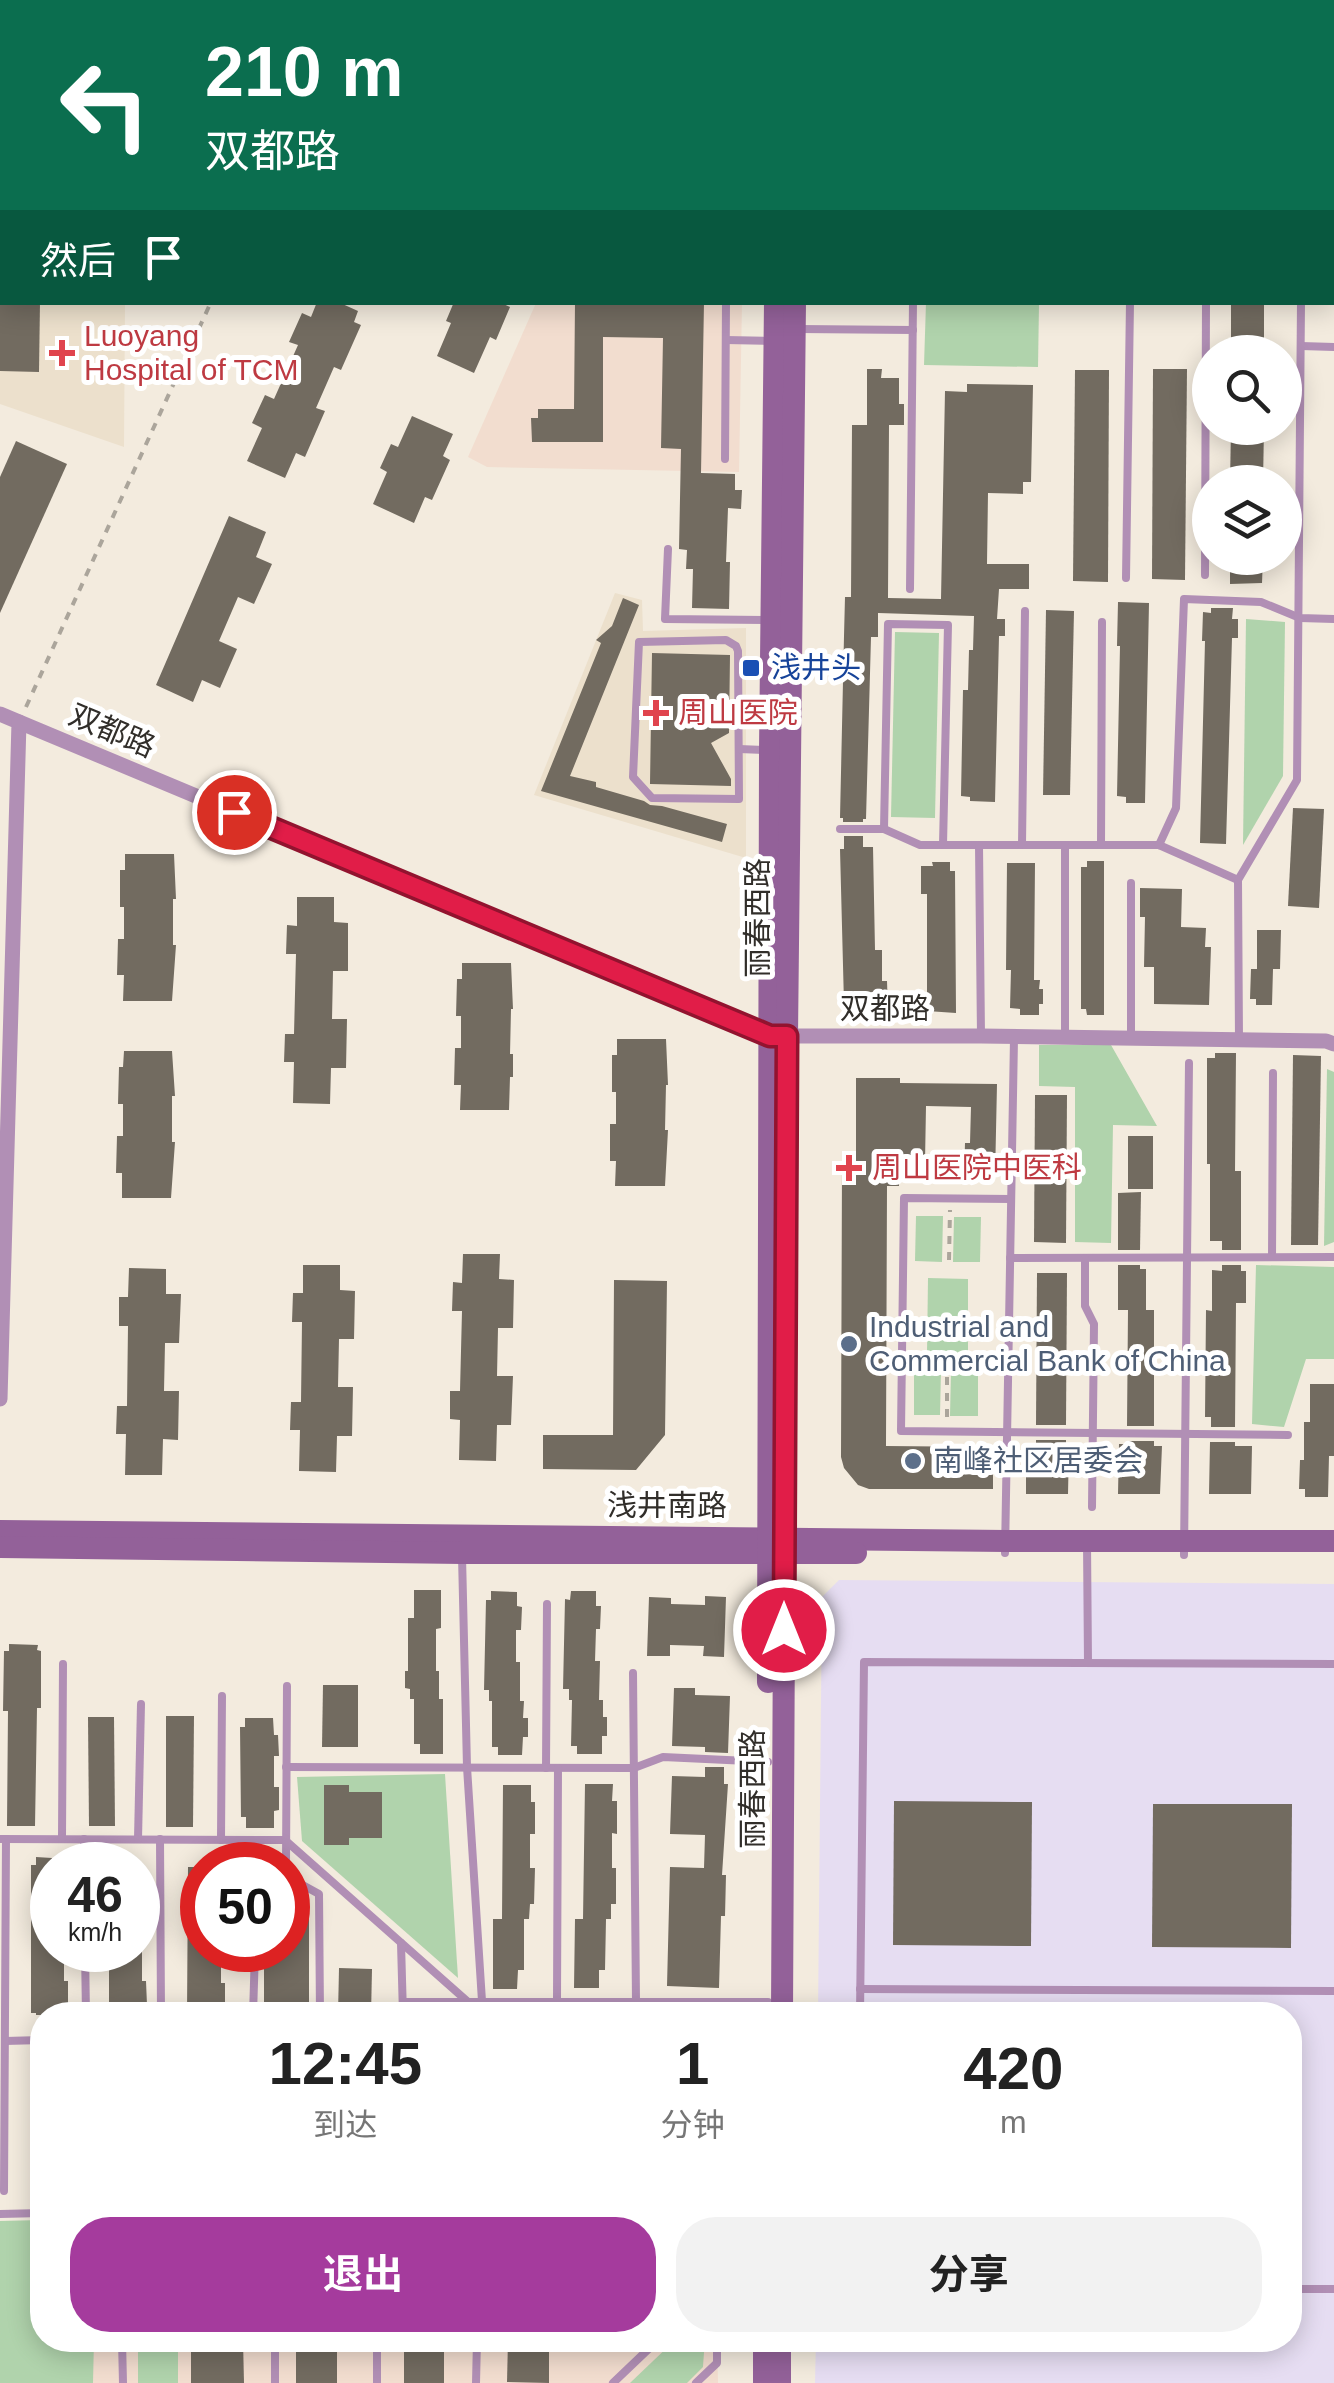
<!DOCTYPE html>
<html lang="zh">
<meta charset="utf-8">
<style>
:root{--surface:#fff;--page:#f2f2f2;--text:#222;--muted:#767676;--accent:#a53b9d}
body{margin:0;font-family:Helvetica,"Noto Sans SC",sans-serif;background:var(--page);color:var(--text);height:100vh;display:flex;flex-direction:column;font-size:38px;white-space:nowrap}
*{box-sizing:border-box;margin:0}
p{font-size:32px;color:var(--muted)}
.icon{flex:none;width:55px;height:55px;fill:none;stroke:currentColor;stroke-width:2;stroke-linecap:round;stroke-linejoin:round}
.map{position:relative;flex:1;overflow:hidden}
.panel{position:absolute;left:30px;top:2002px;width:1272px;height:350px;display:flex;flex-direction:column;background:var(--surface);border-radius:40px;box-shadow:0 5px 25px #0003}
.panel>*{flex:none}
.guide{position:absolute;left:0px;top:0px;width:1335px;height:305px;box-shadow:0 5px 25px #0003;background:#0b6e4f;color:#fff;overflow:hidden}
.buttons{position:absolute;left:1192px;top:335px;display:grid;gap:20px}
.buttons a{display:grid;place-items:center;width:110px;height:110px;border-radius:50%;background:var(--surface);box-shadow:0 5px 25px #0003;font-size:50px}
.speed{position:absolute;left:30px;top:1842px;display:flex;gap:20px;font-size:50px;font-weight:700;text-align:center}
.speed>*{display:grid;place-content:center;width:130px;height:130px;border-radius:50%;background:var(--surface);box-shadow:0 5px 25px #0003;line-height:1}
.speed small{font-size:25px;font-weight:400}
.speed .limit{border:15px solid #d22;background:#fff;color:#111}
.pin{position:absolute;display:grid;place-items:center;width:85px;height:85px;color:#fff;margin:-42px;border:5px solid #fff;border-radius:50%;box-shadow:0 2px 10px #0007}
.me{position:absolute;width:110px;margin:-55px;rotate:0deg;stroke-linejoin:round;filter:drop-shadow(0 0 8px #0008)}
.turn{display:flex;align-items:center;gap:35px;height:210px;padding:0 40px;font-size:45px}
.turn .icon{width:130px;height:130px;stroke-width:2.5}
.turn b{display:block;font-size:70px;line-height:85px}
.then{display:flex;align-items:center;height:95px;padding:0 40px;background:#0003;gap:20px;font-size:38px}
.eta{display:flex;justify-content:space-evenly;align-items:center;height:170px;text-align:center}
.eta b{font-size:60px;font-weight:700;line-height:70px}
.primary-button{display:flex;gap:20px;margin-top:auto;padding:20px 40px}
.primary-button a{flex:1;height:115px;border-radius:40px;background:var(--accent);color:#fff;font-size:40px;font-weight:700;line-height:115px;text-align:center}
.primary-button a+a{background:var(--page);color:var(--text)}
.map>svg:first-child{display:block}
.commercial{fill:#f2ddcf}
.industrial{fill:#e6ddf2}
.built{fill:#ece0cc}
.green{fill:#b0d3ac}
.building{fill:#726b60}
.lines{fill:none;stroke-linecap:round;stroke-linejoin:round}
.path{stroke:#aba59b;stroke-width:4;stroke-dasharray:8 8;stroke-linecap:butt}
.lane{stroke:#b18fb5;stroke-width:8}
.street{stroke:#b18fb5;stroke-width:15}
.secondary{stroke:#936199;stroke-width:22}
.route-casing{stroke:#92132f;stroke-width:25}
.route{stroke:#e11d48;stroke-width:18}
.health-dot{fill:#e0444e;stroke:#fff;stroke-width:4}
.transit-dot{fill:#1a4fb4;stroke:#fff;stroke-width:4}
.service-dot{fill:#5c6f8a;stroke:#fff;stroke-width:4}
.labels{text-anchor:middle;stroke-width:10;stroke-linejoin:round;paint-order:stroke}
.health-label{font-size:30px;fill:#be3a42;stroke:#fff;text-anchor:start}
.transit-label{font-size:30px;fill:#164399;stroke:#fff;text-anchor:start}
.street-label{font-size:30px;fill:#312e2a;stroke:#fff}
.service-label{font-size:30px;fill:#4e5e75;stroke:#fff;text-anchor:start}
</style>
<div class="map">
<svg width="1334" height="2383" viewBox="0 0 1334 2383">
<rect width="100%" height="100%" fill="#f3ebde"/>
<g class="commercial">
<polygon points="536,303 742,303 739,472 487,467 468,457"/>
<polygon points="0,2224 42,2340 717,2340 718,2383 0,2383"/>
</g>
<polygon class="industrial" points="839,1580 1334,1584 1334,2383 815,2383 816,2340 1290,2340 1290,2015 818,2015 822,1597"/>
<g class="built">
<polygon points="0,178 2,178 2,302 125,303 124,447 0,404"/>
<polygon points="615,593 642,600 643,631 746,628 746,858 534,795"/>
</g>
<g class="green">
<polygon points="926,303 1039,303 1038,367 924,365"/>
<polygon points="1246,619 1285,622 1283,776 1243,845"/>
<polygon points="895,632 939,633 935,818 891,817"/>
<polygon points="1039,1045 1111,1045 1157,1126 1113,1125 1111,1243 1075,1242 1075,1087 1039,1086"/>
<polygon points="1327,1069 1334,1072 1334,1242 1324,1246"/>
<polygon points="916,1216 943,1216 942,1262 915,1261"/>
<polygon points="954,1217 981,1217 980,1262 953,1262"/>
<polygon points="1256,1265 1334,1267 1334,1359 1306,1359 1284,1427 1252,1424"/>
<polygon points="928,1278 968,1279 968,1354 927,1354"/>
<polygon points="914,1370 941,1370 940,1415 914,1415"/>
<polygon points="951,1371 978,1371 978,1416 950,1416"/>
<polygon points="445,1774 458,1978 302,1841 297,1777"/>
<polygon points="42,2220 42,2340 94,2340 93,2383 0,2383 0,2221"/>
<rect x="138" y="2340" width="40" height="43"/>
<polygon points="675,2340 694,2340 704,2352 703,2367 687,2383 630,2383"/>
</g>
<g class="building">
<polygon points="0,302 40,302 39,372 0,371"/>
<polygon points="317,302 338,302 358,311 354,322 361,325 341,370 334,367 316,408 325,411 305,457 296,453 285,478 247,461 262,428 252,423 265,395 274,399 298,345 289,342 302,313 311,317"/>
<polygon points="454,302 499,302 510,307 496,340 490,337 474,373 437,356 451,323 446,321"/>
<polygon points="575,302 704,302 701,473 735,474 735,490 742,490 741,509 728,508 726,562 730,562 729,609 692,608 693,569 686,569 687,550 679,549 681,449 661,448 663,338 603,337 603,442 532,442 531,418 538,418 538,409 574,409"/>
<rect x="1231" y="302" width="33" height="50"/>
<polygon points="867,369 882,369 881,378 899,378 899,404 904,404 904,425 889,425 888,598 941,599 945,391 967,392 967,384 1033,385 1031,482 1023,482 1023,494 988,493 987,564 1029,564 1029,589 999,589 997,619 1005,619 1005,636 999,636 995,802 970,801 970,797 961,796 963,690 968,690 969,650 973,650 974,616 878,613 878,637 871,637 866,819 863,819 863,822 843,822 843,818 840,818 844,636 845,597 851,597 852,425 867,425"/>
<polygon points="1153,369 1187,369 1185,580 1152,579"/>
<polygon points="1075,370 1109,370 1108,582 1073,581"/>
<polygon points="412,416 453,434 443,456 450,460 432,500 425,497 414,523 373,504 387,472 380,468 391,444 398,447"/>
<polygon points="1231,428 1264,428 1263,482 1230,482"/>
<polygon points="16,441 67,464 0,613 0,477"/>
<polygon points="229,516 266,532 256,557 272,564 254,604 238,597 219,641 237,649 220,688 202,680 193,702 156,685"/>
<polygon points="1230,558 1263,558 1262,583 1230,584"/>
<polygon points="623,598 639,605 570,776 596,782 596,787 644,801 650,805 662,806 727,824 722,842 541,791 601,643 596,640 612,626"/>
<polygon points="1118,602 1149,603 1145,803 1126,803 1126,797 1117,796 1120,646 1117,646"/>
<polygon points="1211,608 1233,608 1232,619 1238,619 1238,638 1232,638 1226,844 1200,843 1205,641 1202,641 1203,612 1211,613"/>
<polygon points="1046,610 1074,611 1070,795 1043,795"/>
<polygon points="652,653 730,655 729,733 711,743 731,779 731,786 650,784"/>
<polygon points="1293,808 1324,809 1319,908 1288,906"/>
<polygon points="844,836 863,836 863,847 873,847 875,950 882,950 882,981 887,981 888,1012 850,1013 850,1004 844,1004 840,849 844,849"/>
<polygon points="125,854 174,854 176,899 173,899 173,945 176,945 172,1001 123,1001 124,975 117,975 118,939 124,939 124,907 120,907 120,870 125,870"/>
<polygon points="1087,861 1104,861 1104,1015 1087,1015 1086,1009 1081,1009 1081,867 1087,867"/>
<polygon points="932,862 950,862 950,871 955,871 956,1013 927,1011 927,894 921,894 921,866 933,866"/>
<polygon points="1007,863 1035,863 1034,980 1040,980 1039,989 1043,989 1043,1004 1039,1004 1039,1015 1020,1015 1020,1009 1010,1008 1011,970 1006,970"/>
<polygon points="1140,888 1182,889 1181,927 1206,928 1205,947 1211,947 1209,1005 1154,1004 1154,967 1144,967 1145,917 1140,917"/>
<polygon points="297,897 334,897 334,922 348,923 348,971 333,971 332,1019 347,1019 346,1068 331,1068 330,1104 293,1103 294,1062 284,1062 285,1034 294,1034 296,954 286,954 287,925 297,926"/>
<polygon points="1257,930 1281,930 1280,969 1273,969 1272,1005 1256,1005 1256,999 1250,999 1251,969 1257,969"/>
<polygon points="462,963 511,963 513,1009 511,1009 510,1054 513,1054 513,1077 510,1077 509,1110 460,1110 461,1085 454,1085 455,1048 461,1048 461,1016 456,1016 457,979 462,979"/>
<polygon points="617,1039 666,1039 668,1085 666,1085 665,1130 668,1130 665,1186 615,1186 616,1161 610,1161 610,1124 616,1124 616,1092 612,1092 612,1055 617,1055"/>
<polygon points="124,1051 172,1051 175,1096 172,1096 172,1142 175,1142 171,1198 122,1198 122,1173 116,1173 117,1136 123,1136 123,1104 118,1104 119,1067 123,1067"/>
<polygon points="1215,1053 1236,1053 1235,1171 1241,1171 1241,1250 1222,1250 1222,1241 1210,1241 1210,1164 1207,1164 1207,1058 1215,1058"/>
<polygon points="1293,1055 1321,1056 1318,1245 1291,1245"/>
<polygon points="856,1078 900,1078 900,1083 997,1084 995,1178 964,1178 965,1143 970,1143 971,1107 926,1106 925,1162 899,1161 899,1186 887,1186 886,1446 993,1447 993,1489 869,1489 858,1485 844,1468 841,1457 842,1163 856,1163"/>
<polygon points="1035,1095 1067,1095 1066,1243 1034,1242"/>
<rect x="1128" y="1136" width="25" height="53"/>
<polygon points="1141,1192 1140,1250 1118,1250 1118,1193"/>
<polygon points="463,1254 500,1254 499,1279 514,1280 513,1328 498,1328 497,1376 513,1376 511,1425 497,1425 496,1461 459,1460 460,1420 450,1419 450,1391 460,1391 462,1311 452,1311 453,1282 462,1283"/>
<polygon points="303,1265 340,1265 340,1290 355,1291 354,1339 339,1339 338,1387 353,1387 352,1436 337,1436 336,1472 299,1471 300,1430 290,1430 291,1402 301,1402 302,1322 292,1322 293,1293 303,1293"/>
<polygon points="1118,1265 1140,1265 1140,1269 1146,1269 1146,1310 1154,1310 1154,1426 1127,1426 1128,1310 1118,1310"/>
<polygon points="1222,1265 1241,1265 1241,1271 1246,1271 1246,1303 1236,1303 1235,1427 1211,1427 1211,1417 1205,1417 1206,1310 1212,1311 1212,1270 1222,1271"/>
<polygon points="129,1268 166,1269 166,1294 181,1294 179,1343 165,1343 164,1391 179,1391 178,1440 163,1439 162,1475 125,1475 126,1434 116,1434 117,1406 127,1406 128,1326 119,1326 119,1297 128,1297"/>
<polygon points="1037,1273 1067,1273 1066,1425 1036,1425"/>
<polygon points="614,1280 667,1281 665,1435 636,1470 543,1469 543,1435 613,1435"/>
<polygon points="1310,1384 1334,1384 1334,1456 1329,1456 1328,1497 1305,1497 1305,1489 1299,1489 1300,1460 1304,1460 1304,1422 1310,1422"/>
<polygon points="1036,1440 1066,1440 1066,1446 1069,1446 1068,1494 1026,1494 1026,1444 1036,1444"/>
<polygon points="1127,1441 1154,1441 1154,1446 1162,1446 1160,1494 1118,1494 1119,1444 1127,1444"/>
<polygon points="1210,1442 1235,1442 1235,1446 1252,1446 1251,1494 1209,1494"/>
<polygon points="414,1590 441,1590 441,1628 436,1629 436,1671 439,1671 439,1699 443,1699 443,1754 420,1754 420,1744 414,1744 414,1699 410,1699 410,1689 405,1688 405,1671 408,1671 408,1618 414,1618"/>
<polygon points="491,1591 517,1592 517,1606 522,1607 521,1630 516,1630 516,1662 520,1662 520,1701 524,1701 523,1718 528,1718 528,1737 523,1737 522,1755 498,1755 498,1747 492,1747 492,1701 489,1701 489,1690 484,1690 486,1600 491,1600"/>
<polygon points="571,1591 596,1591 596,1606 601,1606 600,1629 596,1629 595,1661 600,1661 599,1700 603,1700 603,1717 607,1717 607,1736 602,1736 602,1754 577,1754 577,1746 571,1746 572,1700 569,1700 569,1689 563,1689 565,1599 570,1600"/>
<polygon points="705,1596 726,1597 724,1657 703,1656 704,1646 670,1645 670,1656 647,1656 649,1597 671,1598 671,1604 705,1605"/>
<polygon points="9,1644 38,1645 37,1650 41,1651 41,1708 37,1708 35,1826 7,1826 8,1711 3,1711 4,1651 9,1651"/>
<polygon points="323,1685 358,1685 358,1747 322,1747"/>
<polygon points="674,1688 695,1688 695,1695 730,1696 728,1753 705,1752 705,1747 672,1746"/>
<polygon points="166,1716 194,1716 193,1827 166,1827"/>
<polygon points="88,1717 114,1717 115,1826 89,1826"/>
<polygon points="245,1718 273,1718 274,1735 278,1735 279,1756 274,1756 274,1787 279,1787 279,1810 274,1811 274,1828 246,1828 246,1817 241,1817 240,1727 245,1727"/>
<polygon points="705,1767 724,1767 724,1784 728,1784 722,1875 726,1875 725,1916 721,1916 719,1988 667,1986 670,1867 704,1868 705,1835 670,1834 672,1776 705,1777"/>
<polygon points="585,1784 613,1784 612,1801 617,1801 617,1834 612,1833 612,1868 616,1868 616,1904 611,1904 611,1919 606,1919 605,1970 599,1970 599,1988 574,1988 575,1919 583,1919"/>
<polygon points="324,1785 349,1785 349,1792 382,1792 382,1838 349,1838 349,1845 324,1845"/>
<polygon points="503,1785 531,1785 531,1802 535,1802 535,1834 530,1834 530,1868 535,1868 534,1904 530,1904 529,1919 524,1919 524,1970 518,1970 517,1989 493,1989 493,1919 502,1919"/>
<polygon points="894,1801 1032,1802 1031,1946 893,1945"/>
<polygon points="1153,1804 1292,1804 1291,1948 1152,1947"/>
<polygon points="36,1857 52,1858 52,1950 64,1950 64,1981 68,1981 68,2005 64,2005 64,2015 36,2015 36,2013 31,2013 31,1865 36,1865"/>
<polygon points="188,1867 202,1867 202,1950 221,1950 221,1983 225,1983 225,2007 221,2007 220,2015 187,2015"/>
<polygon points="288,1896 309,1897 309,2015 264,2015 264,1950 288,1950"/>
<polygon points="109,1950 142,1950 142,1981 146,1981 147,2005 142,2005 142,2015 114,2015 114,2013 109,2013"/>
<polygon points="339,1968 372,1969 371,2015 338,2015"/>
<polygon points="191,2340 243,2340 244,2383 191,2383"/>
<rect x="296" y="2340" width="41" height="43"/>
<rect x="404" y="2340" width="40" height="43"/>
<polygon points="508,2340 549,2340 549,2383 507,2382"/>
</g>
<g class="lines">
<g class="path">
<polyline points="348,2 350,0"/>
<polyline points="26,707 211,302"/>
<polyline points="949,1260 950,1210"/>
<polyline points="947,1417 947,1369"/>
</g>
<g class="lane">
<polyline points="271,0 271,2"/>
<polyline points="1204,0 1204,2"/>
<polyline points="30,2 30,0"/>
<polyline points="109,2 109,0"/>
<polyline points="186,2 186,0"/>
<polyline points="484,2 484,0"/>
<polyline points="612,2 612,0"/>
<polyline points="703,2 703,0"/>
<polyline points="917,2 917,0"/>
<polyline points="986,2 986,0"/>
<polyline points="1057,2 1057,0"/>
<polyline points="1135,2 1135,0"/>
<polyline points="799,329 913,330"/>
<polyline points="726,340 770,341"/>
<polyline points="1301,346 1334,347"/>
<polyline points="725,459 726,302"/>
<polyline points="668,549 665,619 766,620"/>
<polyline points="1205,575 1206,302"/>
<polyline points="1126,578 1130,302"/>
<polyline points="910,589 913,302"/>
<polygon points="726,640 736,646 738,651 739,799 652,798 633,777 639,642"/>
<polyline points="739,749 765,750"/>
<polyline points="840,829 884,829 920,845 1159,845 1238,880 1239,1040"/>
<polyline points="884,829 888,624 948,625 943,845"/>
<polyline points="979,845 981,1036"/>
<polyline points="1022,845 1025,611"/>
<polyline points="1065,845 1065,1037"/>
<polyline points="1101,845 1102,622"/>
<polyline points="1159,845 1176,808 1184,599 1261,602 1300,618 1334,619"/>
<polyline points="1238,880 1297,780 1301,302"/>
<polyline points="1131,1038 1131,883"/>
<polyline points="1011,1199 904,1198 901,1431 1288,1435"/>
<polyline points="1272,1257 1273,1073"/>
<polyline points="1010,1258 1334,1257"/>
<polyline points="1085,1258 1085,1306 1094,1324 1092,1507"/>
<polyline points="1087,1542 1088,1663"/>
<polyline points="1005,1553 1014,1038"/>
<polyline points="1184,1555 1189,1063"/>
<polyline points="462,1556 467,1767 482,2001"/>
<polyline points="633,1673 636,2001"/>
<polyline points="286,1767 634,1768 663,1757 768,1762"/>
<polyline points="546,1768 547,1604"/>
<polyline points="0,1839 285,1840 467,2001"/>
<polyline points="62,1839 63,1664"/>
<polyline points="84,1839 84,1865"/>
<polyline points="138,1839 141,1704"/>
<polyline points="160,1839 161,2015"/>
<polyline points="221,1840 222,1696"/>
<polyline points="286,1865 287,1686"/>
<polyline points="288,1877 319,1894 320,2015"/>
<polyline points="401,1943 403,2015"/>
<polyline points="85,1950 86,2015"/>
<polyline points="860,1989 1334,1991"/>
<polyline points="557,2001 558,1768"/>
<polyline points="403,2002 768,2002"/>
<polyline points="253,2015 255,1950"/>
<polyline points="860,2015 864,1662 1334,1664"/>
<polyline points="5,2041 42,2040"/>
<polyline points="4,2191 6,1839"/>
<polyline points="0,2214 42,2213"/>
<polyline points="1290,2289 1334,2289"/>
<polyline points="122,2340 123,2383"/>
<polyline points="275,2340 275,2383"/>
<polyline points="377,2383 377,2340"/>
<polyline points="476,2383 477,2340"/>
<polyline points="613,2383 658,2340"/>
<polyline points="696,2383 717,2363 717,2340"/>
</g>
<g class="street">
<polyline points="0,714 19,722 0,1399"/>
<polyline points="19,722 770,1036 981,1036 1326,1041 1334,1044"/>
</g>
<g class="secondary">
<polyline points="775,0 775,2"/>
<polyline points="795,0 795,2"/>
<polyline points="0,1531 1006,1541 1334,1541"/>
<polyline points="0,1547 462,1553 856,1553"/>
<polyline points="768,1682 770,750 775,302"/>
<polyline points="782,2015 787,1036 795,302"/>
<polyline points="764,2383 764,2340"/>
<polyline points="780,2383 780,2340"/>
</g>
</g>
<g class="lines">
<defs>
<polyline id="route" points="234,812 770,1036 787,1036 784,1630"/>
</defs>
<use href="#route" class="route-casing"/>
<use href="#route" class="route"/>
</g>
<g class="health-dot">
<path d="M57 338h10v10h10v10h-10v10h-10v-10h-10v-10h10z"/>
<path d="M651 698h10v10h10v10h-10v10h-10v-10h-10v-10h10z"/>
<path d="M844 1153h10v10h10v10h-10v10h-10v-10h-10v-10h10z"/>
</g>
<rect class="transit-dot" x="741" y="658" width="20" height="20" rx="5"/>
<g class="service-dot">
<circle cx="849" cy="1344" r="10"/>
<circle cx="913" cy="1461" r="10"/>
</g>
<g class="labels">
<g class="health-label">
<text x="84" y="346">Luoyang<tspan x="84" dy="34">Hospital of TCM</tspan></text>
<text x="678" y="723">周山医院</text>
<text x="872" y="1178">周山医院中医科</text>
</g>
<g class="transit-label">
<text x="771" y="678">浅井头</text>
</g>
<g class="street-label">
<text transform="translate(112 731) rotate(23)" y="10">双都路</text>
<text transform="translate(758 918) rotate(-90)" y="10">丽春西路</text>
<text x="885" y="1019">双都路</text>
<text x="667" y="1516">浅井南路</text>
<text transform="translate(753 1789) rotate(-90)" y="10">丽春西路</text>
</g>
<g class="service-label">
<text x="869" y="1337">Industrial and<tspan x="869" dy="34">Commercial Bank of China</tspan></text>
<text x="933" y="1471">南峰社区居委会</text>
</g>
</g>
</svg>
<div class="buttons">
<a><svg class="icon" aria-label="search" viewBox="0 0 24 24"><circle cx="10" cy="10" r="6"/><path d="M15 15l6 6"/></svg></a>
<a><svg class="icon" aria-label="layers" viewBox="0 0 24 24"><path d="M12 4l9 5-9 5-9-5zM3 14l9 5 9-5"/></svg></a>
</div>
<div class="speed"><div>46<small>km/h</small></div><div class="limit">50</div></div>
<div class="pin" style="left:234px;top:812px;background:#d93025"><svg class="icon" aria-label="arrive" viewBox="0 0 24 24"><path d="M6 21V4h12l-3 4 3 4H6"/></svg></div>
<svg class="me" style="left:784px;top:1630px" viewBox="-20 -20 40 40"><circle r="17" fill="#e11d48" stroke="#fff" stroke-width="3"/><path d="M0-11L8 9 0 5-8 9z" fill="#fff"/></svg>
<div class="guide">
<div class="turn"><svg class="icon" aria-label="left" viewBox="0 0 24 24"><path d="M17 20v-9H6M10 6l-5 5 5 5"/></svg><div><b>210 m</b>双都路</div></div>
<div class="then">然后<svg class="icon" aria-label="arrive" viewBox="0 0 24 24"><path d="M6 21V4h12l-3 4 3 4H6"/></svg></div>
</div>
<section class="panel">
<div class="eta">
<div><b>12:45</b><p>到达</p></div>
<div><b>1</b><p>分钟</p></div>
<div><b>420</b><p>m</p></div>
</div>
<div class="primary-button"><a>退出</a><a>分享</a></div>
</section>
</div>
